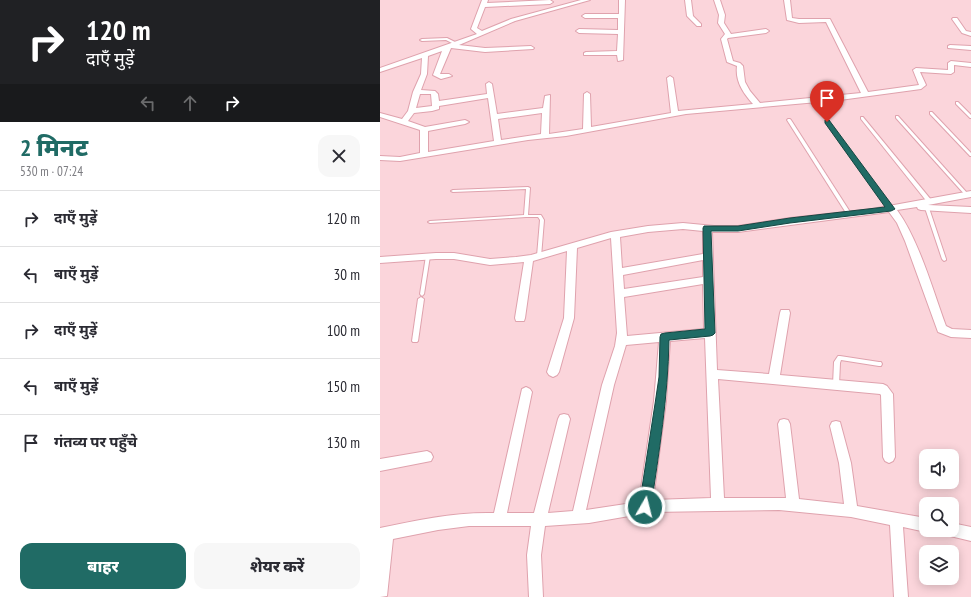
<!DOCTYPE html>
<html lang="hi">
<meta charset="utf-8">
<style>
:root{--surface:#fff;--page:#f7f7f7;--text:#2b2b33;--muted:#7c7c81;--line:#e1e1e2;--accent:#206b65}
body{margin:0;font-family:"PT Sans Narrow","Noto Sans Devanagari",sans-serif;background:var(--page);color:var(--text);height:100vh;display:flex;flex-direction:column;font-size:15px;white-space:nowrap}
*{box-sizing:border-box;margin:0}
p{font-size:13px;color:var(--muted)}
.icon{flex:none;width:22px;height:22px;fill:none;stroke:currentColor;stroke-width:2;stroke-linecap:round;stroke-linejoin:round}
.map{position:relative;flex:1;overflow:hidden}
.details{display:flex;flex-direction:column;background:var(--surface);width:380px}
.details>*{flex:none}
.hud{background:#202124;color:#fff;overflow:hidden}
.buttons{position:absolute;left:539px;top:449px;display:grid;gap:8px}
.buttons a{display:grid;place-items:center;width:40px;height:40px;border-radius:8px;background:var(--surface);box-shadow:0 2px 10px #0003;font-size:20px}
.pin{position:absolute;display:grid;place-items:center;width:34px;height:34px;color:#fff;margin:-41px -17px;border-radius:50% 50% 50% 0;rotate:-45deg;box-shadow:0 0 4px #0007}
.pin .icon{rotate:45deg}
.me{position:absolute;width:44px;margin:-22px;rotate:8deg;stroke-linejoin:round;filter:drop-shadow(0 0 3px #0008)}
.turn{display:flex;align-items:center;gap:14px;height:84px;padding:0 20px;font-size:18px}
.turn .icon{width:52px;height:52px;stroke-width:2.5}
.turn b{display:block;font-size:28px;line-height:34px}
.lanes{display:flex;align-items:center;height:38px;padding:0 20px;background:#0003;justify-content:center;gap:20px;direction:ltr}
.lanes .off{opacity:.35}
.round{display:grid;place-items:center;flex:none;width:42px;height:42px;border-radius:12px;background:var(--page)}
.headline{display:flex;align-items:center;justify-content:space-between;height:68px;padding:0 20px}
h1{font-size:24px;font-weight:800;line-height:30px;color:var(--accent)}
.cta{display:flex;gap:8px;margin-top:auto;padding:8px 20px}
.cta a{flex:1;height:46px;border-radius:12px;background:var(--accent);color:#fff;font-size:16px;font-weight:800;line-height:46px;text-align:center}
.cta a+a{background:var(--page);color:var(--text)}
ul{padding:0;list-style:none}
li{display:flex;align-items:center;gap:12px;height:56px;padding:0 20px;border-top:1px solid var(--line)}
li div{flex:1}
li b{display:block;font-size:15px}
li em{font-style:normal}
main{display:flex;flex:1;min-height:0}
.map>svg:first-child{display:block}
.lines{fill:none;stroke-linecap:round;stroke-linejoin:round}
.service-casing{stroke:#dfa2ad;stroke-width:2}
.minor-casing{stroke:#dfa2ad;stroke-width:2}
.service{fill:#fff;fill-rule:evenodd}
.minor{fill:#fff;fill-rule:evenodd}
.route{fill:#206b65;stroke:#154642}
</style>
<main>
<section class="details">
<div class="hud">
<div class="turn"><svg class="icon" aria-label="right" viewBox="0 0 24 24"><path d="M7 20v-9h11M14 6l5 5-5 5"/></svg><div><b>120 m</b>दाएँ मुड़ें</div></div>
<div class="lanes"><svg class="icon off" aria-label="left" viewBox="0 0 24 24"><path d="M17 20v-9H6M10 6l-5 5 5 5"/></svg><svg class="icon off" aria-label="ahead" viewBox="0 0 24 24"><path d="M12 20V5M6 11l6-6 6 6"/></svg><svg class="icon" aria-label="right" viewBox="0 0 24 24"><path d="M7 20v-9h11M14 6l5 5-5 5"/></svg></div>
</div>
<div class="headline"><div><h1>2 मिनट</h1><p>530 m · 07:24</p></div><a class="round"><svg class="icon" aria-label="close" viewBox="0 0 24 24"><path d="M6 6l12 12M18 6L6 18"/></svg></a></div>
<ul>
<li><svg class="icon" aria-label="right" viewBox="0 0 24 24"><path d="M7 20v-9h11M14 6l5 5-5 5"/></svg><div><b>दाएँ मुड़ें</b></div><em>120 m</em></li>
<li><svg class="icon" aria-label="left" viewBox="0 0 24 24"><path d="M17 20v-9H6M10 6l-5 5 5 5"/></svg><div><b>बाएँ मुड़ें</b></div><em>30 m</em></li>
<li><svg class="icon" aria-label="right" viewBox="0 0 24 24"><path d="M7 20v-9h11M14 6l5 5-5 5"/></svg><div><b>दाएँ मुड़ें</b></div><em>100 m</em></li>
<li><svg class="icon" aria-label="left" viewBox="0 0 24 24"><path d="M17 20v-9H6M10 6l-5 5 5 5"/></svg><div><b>बाएँ मुड़ें</b></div><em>150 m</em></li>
<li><svg class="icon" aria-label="arrive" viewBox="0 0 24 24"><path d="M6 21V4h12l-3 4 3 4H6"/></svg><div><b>गंतव्य पर पहुँचे</b></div><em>130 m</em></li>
</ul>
<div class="cta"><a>बाहर</a><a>शेयर करें</a></div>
</section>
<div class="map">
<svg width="591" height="597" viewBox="0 0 591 597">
<rect width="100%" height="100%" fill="#fbd5db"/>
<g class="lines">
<defs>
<g id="service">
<polygon points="67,38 79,44 76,45 66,40 42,41 40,40 42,39"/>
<polygon points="576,102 578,102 591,115 591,118 590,118 576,104"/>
<polygon points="550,112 552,112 591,153 591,156 590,156 550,114"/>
<polygon points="516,116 518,116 588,194 588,196 586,196 516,118"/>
<polygon points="481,117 483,117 552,201 552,203 548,203 481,119"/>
<polygon points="408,119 410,119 411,120 472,215 472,216 468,216 407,120"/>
<polygon points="446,121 448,121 513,208 513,210 509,210 446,123"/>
<polygon points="148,187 150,188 148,215 161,215 164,220 161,257 159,258 157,256 160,220 158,217 146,217 50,223 48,222 50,221 144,215 146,189 73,192 71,191 73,190"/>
<polygon points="545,207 547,207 549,208 566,259 566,260 564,261 562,259 545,208"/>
<polygon points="48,254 50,256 44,294 42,296 40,294 46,256"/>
<polygon points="41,297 44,299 38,341 37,342 33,342 32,341 38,299"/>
<polygon points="458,356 460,356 499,362 501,362 502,364 501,366 499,366 461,360 460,363 459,385 458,387 454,387 453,385 454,362"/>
</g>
<g id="minor">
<path d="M102,0H108L107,3L170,0L173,2L170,4L105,7L97,28L102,31L131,19L201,0H210L135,21L79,45L105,48L151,46L154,48L153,49L105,52L71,48L60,74H69L72,76L61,79L53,75L62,51L48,56L47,74L41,90L55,91L58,94L59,101L107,94L106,84L109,82L112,84L117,114L163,108L165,96L170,95L169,134L203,129L204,94L207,92L210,94L211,127L291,113L287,78L290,76L293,78L298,111L373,104C363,93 355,81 357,66L347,62L341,39L345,34L338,23L339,15L334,0H340L345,15L344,23L351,34L386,29L389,31L386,33L348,38L347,39L353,61L360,63L363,66L365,82L370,91L380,103L481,93L446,22L419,23L407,20L404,0H410L412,18L419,19H450L488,92L539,85L533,70L536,68L568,70V63L571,61L591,63V67L574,65V72L571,74L540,72L546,85L541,89L460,100L306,114L186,136L148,140L20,161L0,160V156L20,157L40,153V130L0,117V113L22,119L28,111L33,92L41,74L42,58L0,72V68L97,34L91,29ZM40,94H51L52,106L36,108ZM108,98L114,141L48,152V131L85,124L89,122L85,120L45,127L28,121L34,113L52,111L59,109V106ZM162,113L161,134L121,140L118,119Z"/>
<polygon points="239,0 245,0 243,60 238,61 237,55 204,55 204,53 206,52 237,51 238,34 199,33 196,31 199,29 238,30 238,18 205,18 202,16 205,14 239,14"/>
<polygon points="305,0 311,0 313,16 321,24 321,26 317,26 307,16"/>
<polygon points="573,18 577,18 586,31 591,32 591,36 582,33 572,19"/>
<polygon points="570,45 591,46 591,50 568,48 568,46"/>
<path d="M591,191V197L548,205L591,207V213L541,210L538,209L537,207L517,210C539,240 553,291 566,326L572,329L591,330V338L571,337L558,332L525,241L517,223L509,212L358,232H332L337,370L389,374L400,313L401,310H409L410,313L400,375L503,384L507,386L513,394L515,457L513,461L509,463L505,461L503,457L501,395L500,394L338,379L344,498H406L398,424L400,420L404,419L408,420L410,424L419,499L464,504L459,463L450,426L452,422L456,421L460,422L471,463L477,506L546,518V530H550L546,532L523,527L528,597H514L510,525L471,517L399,510L272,512L209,523L165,526L161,555L163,597H149L147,555L151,526H89L58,530L13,539L7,596L0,597V528C38,520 75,512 114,513L142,389L146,387L150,389L152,392L127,513H154L178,419L180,415L184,414L188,415L190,419L168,513L193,511L222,385L235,346L237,333L231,238L197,248L194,318L179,372L177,375L173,377L169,375L167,372L184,318L187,251L153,261L145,318L144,321H136L135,318L144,262L110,265L74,259H56L0,263V257L56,253H74L110,259L136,257L151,255L231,232L268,226L303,223L334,226H358L410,218L492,209ZM303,229L323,231V254L242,268L240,237L268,232ZM323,260V277L244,289L243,275ZM323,284L324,329L247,336L244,297ZM325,338L331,498L273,500L286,401L290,341ZM279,342L274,401L259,502L206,510L234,385L246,345Z"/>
<polygon points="47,451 51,453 53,457 51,461 0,471 0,459"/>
<polygon points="572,523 591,527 591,541 566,535 564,530 572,530"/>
</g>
</defs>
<use href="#service" class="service-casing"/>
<use href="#minor" class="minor-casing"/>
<use href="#service" class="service"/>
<use href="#minor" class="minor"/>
</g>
<path class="route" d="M445,120H449L515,209L511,211L410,223L358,231H331L335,333L333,335L330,336L289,340C288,397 279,452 271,507L269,511L265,513L261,511L259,507L275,404L279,377L280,337L281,334L285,333L325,329L323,228L324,226H358L410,218L505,207L445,123Z"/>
</svg>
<div class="buttons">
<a><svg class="icon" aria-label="sound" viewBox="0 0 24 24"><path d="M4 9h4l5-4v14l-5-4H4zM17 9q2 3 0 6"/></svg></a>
<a><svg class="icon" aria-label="search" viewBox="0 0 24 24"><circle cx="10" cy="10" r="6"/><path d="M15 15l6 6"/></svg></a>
<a><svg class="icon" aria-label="layers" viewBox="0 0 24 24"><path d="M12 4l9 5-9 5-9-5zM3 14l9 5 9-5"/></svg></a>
</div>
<div class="pin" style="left:447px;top:122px;background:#d93025"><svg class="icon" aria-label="arrive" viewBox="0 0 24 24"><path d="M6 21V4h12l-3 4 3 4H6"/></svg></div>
<svg class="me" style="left:265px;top:507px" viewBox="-20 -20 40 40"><circle r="17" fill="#206b65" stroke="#fff" stroke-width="3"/><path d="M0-11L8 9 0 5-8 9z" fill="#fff"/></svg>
</div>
</main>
